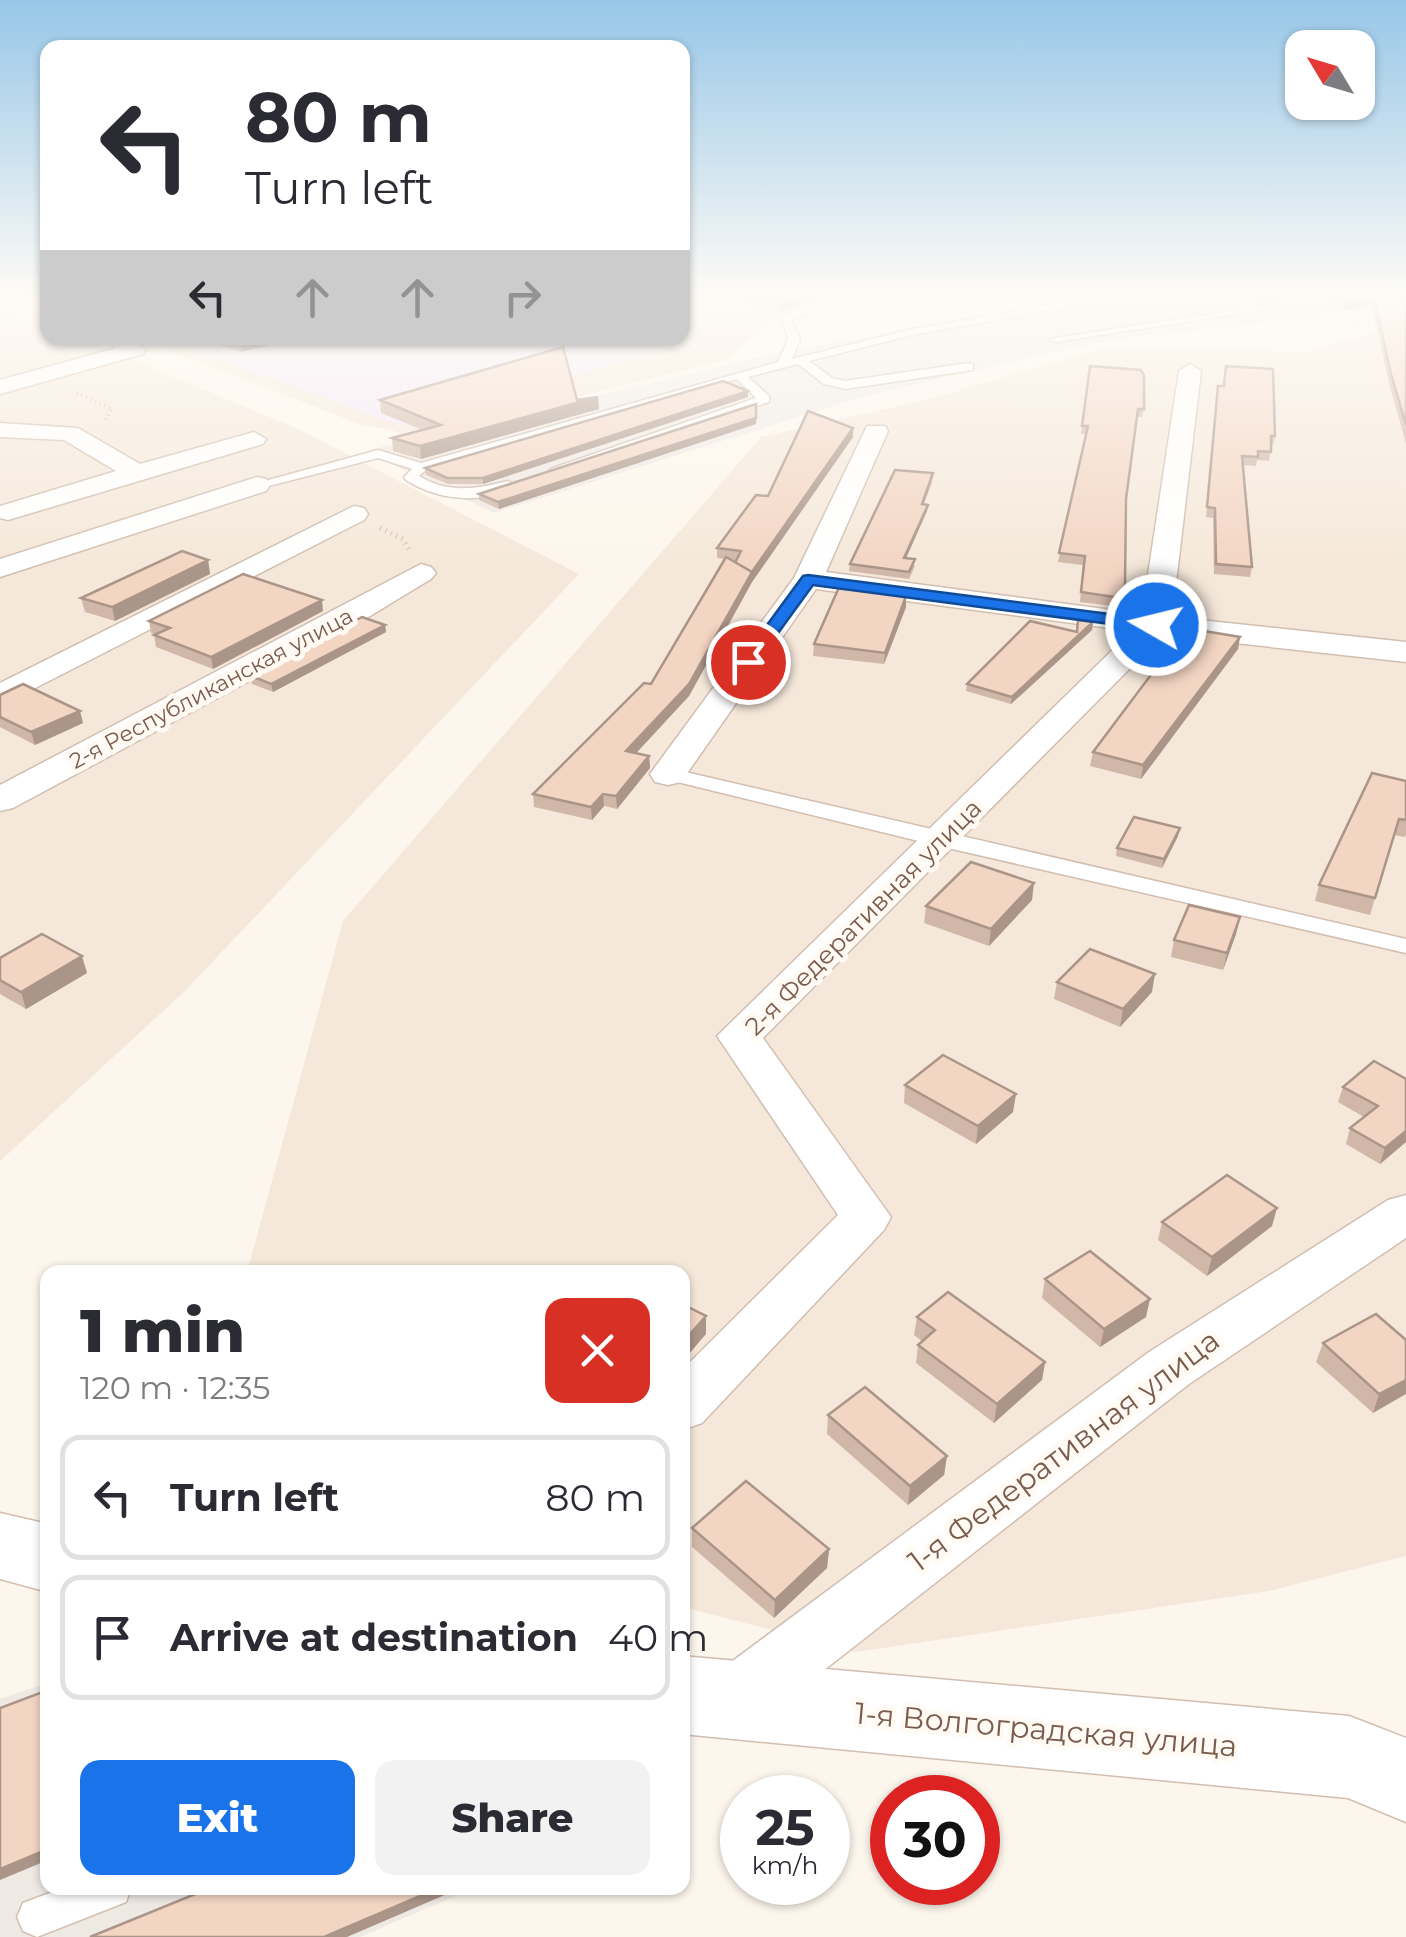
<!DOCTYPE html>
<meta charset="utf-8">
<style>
:root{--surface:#fff;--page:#f2f2f3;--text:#2b2b33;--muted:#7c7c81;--line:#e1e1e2;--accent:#1a73e8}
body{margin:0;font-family:Montserrat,sans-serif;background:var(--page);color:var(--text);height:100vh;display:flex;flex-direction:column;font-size:38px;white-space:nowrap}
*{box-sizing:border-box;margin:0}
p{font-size:32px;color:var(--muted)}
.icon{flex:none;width:55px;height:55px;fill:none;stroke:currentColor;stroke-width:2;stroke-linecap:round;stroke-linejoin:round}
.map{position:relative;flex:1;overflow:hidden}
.drawer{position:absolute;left:40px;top:1265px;width:650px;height:630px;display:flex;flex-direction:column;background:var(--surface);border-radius:20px;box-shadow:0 2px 8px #0004}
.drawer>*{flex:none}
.top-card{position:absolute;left:40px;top:40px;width:650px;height:305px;border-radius:20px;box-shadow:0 2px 8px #0004;background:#fff;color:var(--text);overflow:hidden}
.needle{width:65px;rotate:308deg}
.fabs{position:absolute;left:1285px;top:30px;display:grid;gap:20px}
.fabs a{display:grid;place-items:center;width:90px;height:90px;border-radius:20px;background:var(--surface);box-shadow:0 2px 8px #0004;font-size:50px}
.speed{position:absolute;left:720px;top:1775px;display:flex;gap:20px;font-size:50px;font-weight:700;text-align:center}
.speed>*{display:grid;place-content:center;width:130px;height:130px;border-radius:50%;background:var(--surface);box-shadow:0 2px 8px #0004;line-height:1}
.speed small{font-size:25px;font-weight:400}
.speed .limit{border:15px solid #d22;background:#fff;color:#111}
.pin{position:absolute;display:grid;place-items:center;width:85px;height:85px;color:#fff;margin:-42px;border:5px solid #fff;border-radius:50%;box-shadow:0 2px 10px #0007}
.me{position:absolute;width:110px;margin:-55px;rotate:278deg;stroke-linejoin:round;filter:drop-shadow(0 0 8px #0008)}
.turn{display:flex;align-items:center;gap:35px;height:210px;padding:0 40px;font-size:45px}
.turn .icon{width:130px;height:130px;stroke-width:2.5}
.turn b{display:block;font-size:70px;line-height:85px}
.lanes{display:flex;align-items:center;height:95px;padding:0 40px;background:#0003;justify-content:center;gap:50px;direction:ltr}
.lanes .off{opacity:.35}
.round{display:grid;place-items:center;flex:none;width:105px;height:105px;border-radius:20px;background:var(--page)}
.headline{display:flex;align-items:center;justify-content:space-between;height:170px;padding:0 40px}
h1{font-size:60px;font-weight:800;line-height:75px}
.primary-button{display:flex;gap:20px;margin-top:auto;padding:20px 40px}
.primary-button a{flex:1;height:115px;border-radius:20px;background:var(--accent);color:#fff;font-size:40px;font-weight:800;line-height:115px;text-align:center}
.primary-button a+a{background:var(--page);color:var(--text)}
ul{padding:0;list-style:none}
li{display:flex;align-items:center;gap:30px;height:125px;margin:0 20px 15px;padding:0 20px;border:5px solid var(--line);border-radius:20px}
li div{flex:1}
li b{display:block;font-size:38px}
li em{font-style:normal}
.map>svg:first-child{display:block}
.residential{fill:#f5e8da}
.industrial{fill:#efe9e4}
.education{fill:#f3e8fa}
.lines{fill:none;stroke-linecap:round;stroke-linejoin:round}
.service-casing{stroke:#d1beb0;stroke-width:3}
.minor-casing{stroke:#d1beb0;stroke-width:3}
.tertiary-casing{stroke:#d1beb0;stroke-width:3}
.path-far1{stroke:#d9b8a5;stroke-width:4;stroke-dasharray:1 4;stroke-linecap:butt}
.path{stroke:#d9b8a5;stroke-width:5;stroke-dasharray:1 5;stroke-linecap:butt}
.service{fill:#fff;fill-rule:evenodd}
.minor{fill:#fff;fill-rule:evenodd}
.tertiary{fill:#fff;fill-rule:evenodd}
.wall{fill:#d1b7a8}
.shaded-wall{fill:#aa9588}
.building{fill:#f3d5c3;stroke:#aa9588;stroke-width:2.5}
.route{fill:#1a73e8;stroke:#114b97;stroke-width:2.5}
.labels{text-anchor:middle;stroke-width:10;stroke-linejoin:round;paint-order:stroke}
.far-street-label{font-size:22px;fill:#7a5c4d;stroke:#fffaf3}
.street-label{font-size:25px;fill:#7a5c4d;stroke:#fffaf3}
.near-street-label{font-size:30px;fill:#7a5c4d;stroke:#fffaf3}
</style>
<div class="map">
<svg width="1406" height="1937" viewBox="0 0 1406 1937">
<rect width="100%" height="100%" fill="#fdf6ec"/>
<g class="residential">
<polygon points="683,296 874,296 768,325 726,360 510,414 402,433 360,424 136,338 682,338"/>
<polygon points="0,306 47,325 48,338 78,338 294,427 579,574 185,991 0,1161"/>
<polygon points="1406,322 1406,1556 1269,1591 856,1652 683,1607 682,1272 247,1272 343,921 761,437 930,399 1097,350 1312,351"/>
</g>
<g class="industrial">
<polygon points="1087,296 1406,296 1406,307 1108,340 861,397 494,513 365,451 774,354"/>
<polygon points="47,1683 48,1888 474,1888 360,1937 0,1937 0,1699"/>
</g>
<polygon class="education" points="161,338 661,338 658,351 401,426"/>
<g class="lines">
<defs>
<g id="service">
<path d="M835,296H851L791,320L800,339L792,359L913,329L1100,296H1126L913,335L809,361L832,378L845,381L969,363L973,364V370L845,389L824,384L798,364L748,377L769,396V402L562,472L550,469L756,398L737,379L426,470L419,476C448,494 477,489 508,481L515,485C484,506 437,500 406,480L404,477L412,469L378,458L257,489L250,485L378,450L421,463L778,362L788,339L781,316Z"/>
<polygon points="1278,296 1304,300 1355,296 1055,342 1049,339 1289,302"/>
<polygon points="668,768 1406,939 1406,953 939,846 661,778 661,770"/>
<polygon points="63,1888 131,1888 126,1902 37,1937 23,1931 17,1917 23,1903"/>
</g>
<g id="minor">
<polygon points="0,296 26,296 48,305 48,318 0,300"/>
<polygon points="104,338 129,338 146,349 143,354 0,394 0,380 116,348"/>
<polygon points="1190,364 1201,371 1172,617 1406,642 1406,662 1163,635 763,1038 891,1217 884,1230 702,1423 682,1430 682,1370 838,1215 717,1036 1132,631 816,589 681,782 668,785 655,782 650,774 794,578 867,426 885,426 888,431 826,572 1142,614 1179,371"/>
<polygon points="0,423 78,428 140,464 254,432 266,439 263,444 8,520 0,518 0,506 116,471 64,440 0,437"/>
<polygon points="257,477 266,479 270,485 266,491 0,577 0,559"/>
<polygon points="354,506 364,508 368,514 364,520 0,706 0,683"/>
<polygon points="421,564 431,567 436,573 431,579 370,616 13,808 0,811 0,785"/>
<polygon points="1406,1195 1406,1238 1189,1384 759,1721 735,1731 711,1721 702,1699 711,1677 1149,1352 1388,1200"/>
</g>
<g id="tertiary">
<polygon points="0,1513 48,1524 48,1592 0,1579"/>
<polygon points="682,1656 1349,1716 1406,1738 1406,1822 1348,1798 682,1734"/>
</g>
</defs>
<use href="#service" class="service-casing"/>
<use href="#minor" class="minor-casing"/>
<use href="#tertiary" class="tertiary-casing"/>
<g class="path-far1">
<polyline points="1344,320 1385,330"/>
<polyline points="77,393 112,409 104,421"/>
</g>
<polyline class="path" points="380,528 403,539 409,550"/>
<use href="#service" class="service"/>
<use href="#minor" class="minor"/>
<use href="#tertiary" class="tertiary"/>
</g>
<g class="wall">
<polygon points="719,296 827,296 780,312"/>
<polygon points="1237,296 1278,296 1277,300 1254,304 1254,300"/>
<polygon points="1331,296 1406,296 1406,444 1389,383 1372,306 1344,310 1329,304"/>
<polygon points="196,338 298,338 241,352"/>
<polygon points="1090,366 1144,409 1142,417 1137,417 1126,499 1123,594 1113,606 1080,602 1083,565 1058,562 1086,434 1081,434"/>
<polygon points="1218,386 1275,436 1273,445 1271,445 1269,461 1257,460 1256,466 1243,465 1252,567 1250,577 1214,574 1213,518 1206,517"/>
<polygon points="598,397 599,409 421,459 393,451 392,438 423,430 381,413 380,400 577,400"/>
<polygon points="748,397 483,484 448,484 426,475 425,468"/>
<polygon points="756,424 499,509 479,500 479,494"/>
<polygon points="853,428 853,437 752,582 689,696 636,753 649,756 650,768 617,809 604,806 592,820 534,807 533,794 651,684 725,559 717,558 717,548 768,496"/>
<polygon points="933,480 924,504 927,511 906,558 915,566 909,579 849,571 850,564"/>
<polygon points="208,560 210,574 115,621 85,612 81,598"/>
<polygon points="906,607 884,664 813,656 814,644"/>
<polygon points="323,611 213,669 156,647 154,635 155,634 151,633 149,621"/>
<polygon points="1093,622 1092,630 1011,704 966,691 967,684 1076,632"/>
<polygon points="385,625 386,632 273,692 252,684 251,676"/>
<polygon points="1240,637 1238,649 1141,779 1090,766 1093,752"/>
<polygon points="0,695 83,723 35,745 0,727"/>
<polygon points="1406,781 1406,834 1405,837 1394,835 1370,915 1315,901 1319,885"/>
<polygon points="1178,836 1162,868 1116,856 1117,848"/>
<polygon points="1032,900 989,946 924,923 926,906"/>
<polygon points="1240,917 1236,934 1223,970 1171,957 1174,940"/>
<polygon points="0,958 87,973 26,1009 0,994"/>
<polygon points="1057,982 1152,992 1120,1027 1054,999"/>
<polygon points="1406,1079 1406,1142 1380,1164 1346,1144 1350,1128 1364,1117 1338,1102 1343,1087"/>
<polygon points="905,1085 1013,1112 976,1144 904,1103"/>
<polygon points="1162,1222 1272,1226 1207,1276 1158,1240"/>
<polygon points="1045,1279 1146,1317 1100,1347 1042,1298"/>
<polygon points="917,1317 1045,1362 1042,1380 994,1423 916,1363 918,1345 922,1341 914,1335"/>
<polygon points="1406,1340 1373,1413 1316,1362 1323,1343"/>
<polygon points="828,1415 947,1456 944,1475 908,1505 827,1434"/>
<polygon points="692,1528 829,1549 827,1568 774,1618 692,1547"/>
</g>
<g class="shaded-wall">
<polygon points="780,296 827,296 780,312"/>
<polygon points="1256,296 1278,296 1277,300 1254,304"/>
<polygon points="1374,298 1372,306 1344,310 1346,301"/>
<polygon points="254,338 298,338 241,352 240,341"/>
<polygon points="748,391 748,397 483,484 483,478"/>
<polygon points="598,397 599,409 421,459 420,446"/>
<polygon points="756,418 756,424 499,509 498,502"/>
<polygon points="853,428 853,437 752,582 689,696 627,763 626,751"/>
<polygon points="928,505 927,511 903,565 904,558"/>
<polygon points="208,560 210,574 115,621 112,607"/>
<polygon points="1125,585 1123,594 1113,606 1114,597"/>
<polygon points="906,596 906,607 884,664 885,653"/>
<polygon points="322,600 323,611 213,669 211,657"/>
<polygon points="1093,622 1092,630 1011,704 1012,697"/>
<polygon points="385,625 386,632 273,692 271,684"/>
<polygon points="1240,637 1238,649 1141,779 1143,765"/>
<polygon points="80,711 83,723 35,745 31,732"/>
<polygon points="649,756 650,768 617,809 616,796"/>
<polygon points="603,794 604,806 592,820 591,807"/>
<polygon points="1180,828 1178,836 1162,868 1164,859"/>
<polygon points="1034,883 1032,900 989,946 991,929"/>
<polygon points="1240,917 1236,934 1223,970 1227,953"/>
<polygon points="82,956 87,973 26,1009 21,992"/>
<polygon points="1155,974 1152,992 1120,1027 1123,1009"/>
<polygon points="1016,1094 1013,1112 976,1144 978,1126"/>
<polygon points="1406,1131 1406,1142 1380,1164 1385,1148"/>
<polygon points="1277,1208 1272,1226 1207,1276 1212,1257"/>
<polygon points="1150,1299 1146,1317 1100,1347 1104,1329"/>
<polygon points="706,1316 706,1334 682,1362 682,1343"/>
<polygon points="1045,1362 1042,1380 994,1423 997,1404"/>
<polygon points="1406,1380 1406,1394 1373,1413 1379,1394"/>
<polygon points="947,1456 944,1475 908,1505 910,1486"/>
<polygon points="829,1549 827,1568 774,1618 775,1600"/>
<polygon points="48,1849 48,1860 0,1880 0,1869"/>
<polygon points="439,1888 461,1888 347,1937 324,1937"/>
</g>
<g class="building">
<polygon points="1335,296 1406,296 1406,425 1391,374 1374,298 1346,301"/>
<polygon points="228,338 254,338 240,341"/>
<polygon points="563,347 577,400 598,397 420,446 392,438 441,425 380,400"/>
<polygon points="1090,366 1141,370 1144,376 1144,409 1138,409 1126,499 1125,585 1114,597 1081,592 1085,556 1059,553 1088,426 1082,426"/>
<polygon points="1226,366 1273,369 1275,436 1271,436 1271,452 1258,451 1258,457 1242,456 1252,567 1216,564 1215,508 1207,507 1218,386 1224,386"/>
<polygon points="723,381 748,391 483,478 447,478 425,468"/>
<polygon points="756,404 756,418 498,502 479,494"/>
<polygon points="808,411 853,428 752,572 735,563 741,551 717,548 756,495 768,496"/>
<polygon points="895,470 933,473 922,504 928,505 904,558 915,559 909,572 850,564"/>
<polygon points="182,551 208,560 112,607 81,598"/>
<polygon points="726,557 752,572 689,684 626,751 649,756 616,796 603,794 591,807 533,794 644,683 651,684"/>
<polygon points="243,574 322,600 211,657 154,635 170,628 149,621"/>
<polygon points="840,585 906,596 885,653 814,644"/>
<polygon points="362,617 385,625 271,684 251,676"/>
<polygon points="1078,620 1093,622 1012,697 967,684 1030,621 1077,632"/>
<polygon points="1186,628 1240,637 1143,765 1093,752"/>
<polygon points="23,684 80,711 31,732 0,717 0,695"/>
<polygon points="1372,773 1406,781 1406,820 1399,819 1375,898 1319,885"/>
<polygon points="1134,817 1180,828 1164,859 1117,848"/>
<polygon points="971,862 1034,883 991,929 926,906"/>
<polygon points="1189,905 1240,917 1227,953 1174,940"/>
<polygon points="42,934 82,956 21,992 0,980 0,958"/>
<polygon points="1090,949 1155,974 1123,1009 1057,982"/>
<polygon points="943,1055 1016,1094 978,1126 905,1085"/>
<polygon points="1374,1061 1406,1079 1406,1131 1385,1148 1350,1128 1378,1106 1343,1087"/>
<polygon points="1227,1175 1277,1208 1212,1257 1162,1222"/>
<polygon points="1090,1251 1150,1299 1104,1329 1045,1279"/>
<polygon points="948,1292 1045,1362 997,1404 918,1345 935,1330 917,1317"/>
<polygon points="682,1304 706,1316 682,1343"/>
<polygon points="1376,1314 1406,1340 1406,1380 1379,1394 1323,1343"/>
<polygon points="865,1387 947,1456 910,1486 828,1415"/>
<polygon points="746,1481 829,1549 775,1600 692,1528"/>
<polygon points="48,1690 48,1849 0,1869 0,1708"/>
<polygon points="210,1888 439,1888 324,1937 90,1937"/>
</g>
<linearGradient id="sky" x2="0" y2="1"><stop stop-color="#97c7e8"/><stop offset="0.52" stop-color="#fefbf6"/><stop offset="1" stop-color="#fefbf6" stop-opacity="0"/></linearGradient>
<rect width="1406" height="568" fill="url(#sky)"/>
<polygon class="route" points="808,575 1156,620 1165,625 1156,630 813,585 754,666 742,666 742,659 803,576"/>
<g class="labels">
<g class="far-street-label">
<text transform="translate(211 688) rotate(-28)" y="8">2-я Республиканская улица</text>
</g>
<g class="street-label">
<text transform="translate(863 917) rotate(-45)" y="9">2-я Федеративная улица</text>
</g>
<g class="near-street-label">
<text transform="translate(1064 1451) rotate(-37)" y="10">1-я Федеративная улица</text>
<text transform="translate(1046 1730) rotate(5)" y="10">1-я Волгоградская улица</text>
</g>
</g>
</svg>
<div class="fabs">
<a><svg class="needle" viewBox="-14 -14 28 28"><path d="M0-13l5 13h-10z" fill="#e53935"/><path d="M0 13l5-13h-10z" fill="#7c7c81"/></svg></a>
</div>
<div class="speed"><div>25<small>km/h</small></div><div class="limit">30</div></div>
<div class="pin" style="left:748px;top:662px;background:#d93025"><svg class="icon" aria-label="arrive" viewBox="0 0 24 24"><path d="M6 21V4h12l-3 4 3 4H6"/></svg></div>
<svg class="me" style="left:1156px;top:625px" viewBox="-20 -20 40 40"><circle r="17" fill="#1a73e8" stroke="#fff" stroke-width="3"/><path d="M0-11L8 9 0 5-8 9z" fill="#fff"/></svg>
<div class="top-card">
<div class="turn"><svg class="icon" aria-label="left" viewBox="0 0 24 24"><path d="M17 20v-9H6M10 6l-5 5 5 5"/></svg><div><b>80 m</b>Turn left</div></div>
<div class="lanes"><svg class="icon" aria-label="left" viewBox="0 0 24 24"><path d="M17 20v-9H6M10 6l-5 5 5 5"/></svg><svg class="icon off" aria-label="ahead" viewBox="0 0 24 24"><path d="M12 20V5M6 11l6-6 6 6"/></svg><svg class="icon off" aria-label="ahead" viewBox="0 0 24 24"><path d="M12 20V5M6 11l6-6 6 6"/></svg><svg class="icon off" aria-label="right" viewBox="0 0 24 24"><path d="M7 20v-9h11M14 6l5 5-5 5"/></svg></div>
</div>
<section class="drawer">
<div class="headline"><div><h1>1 min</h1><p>120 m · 12:35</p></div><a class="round" style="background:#d93025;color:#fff"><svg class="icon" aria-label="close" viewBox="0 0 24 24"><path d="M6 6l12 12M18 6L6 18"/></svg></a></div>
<ul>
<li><svg class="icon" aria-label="left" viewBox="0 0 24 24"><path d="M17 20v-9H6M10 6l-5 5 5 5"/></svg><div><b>Turn left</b></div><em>80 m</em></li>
<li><svg class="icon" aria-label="arrive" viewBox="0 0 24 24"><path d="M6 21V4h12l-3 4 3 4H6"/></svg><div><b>Arrive at destination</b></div><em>40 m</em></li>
</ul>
<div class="primary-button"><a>Exit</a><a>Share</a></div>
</section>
</div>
